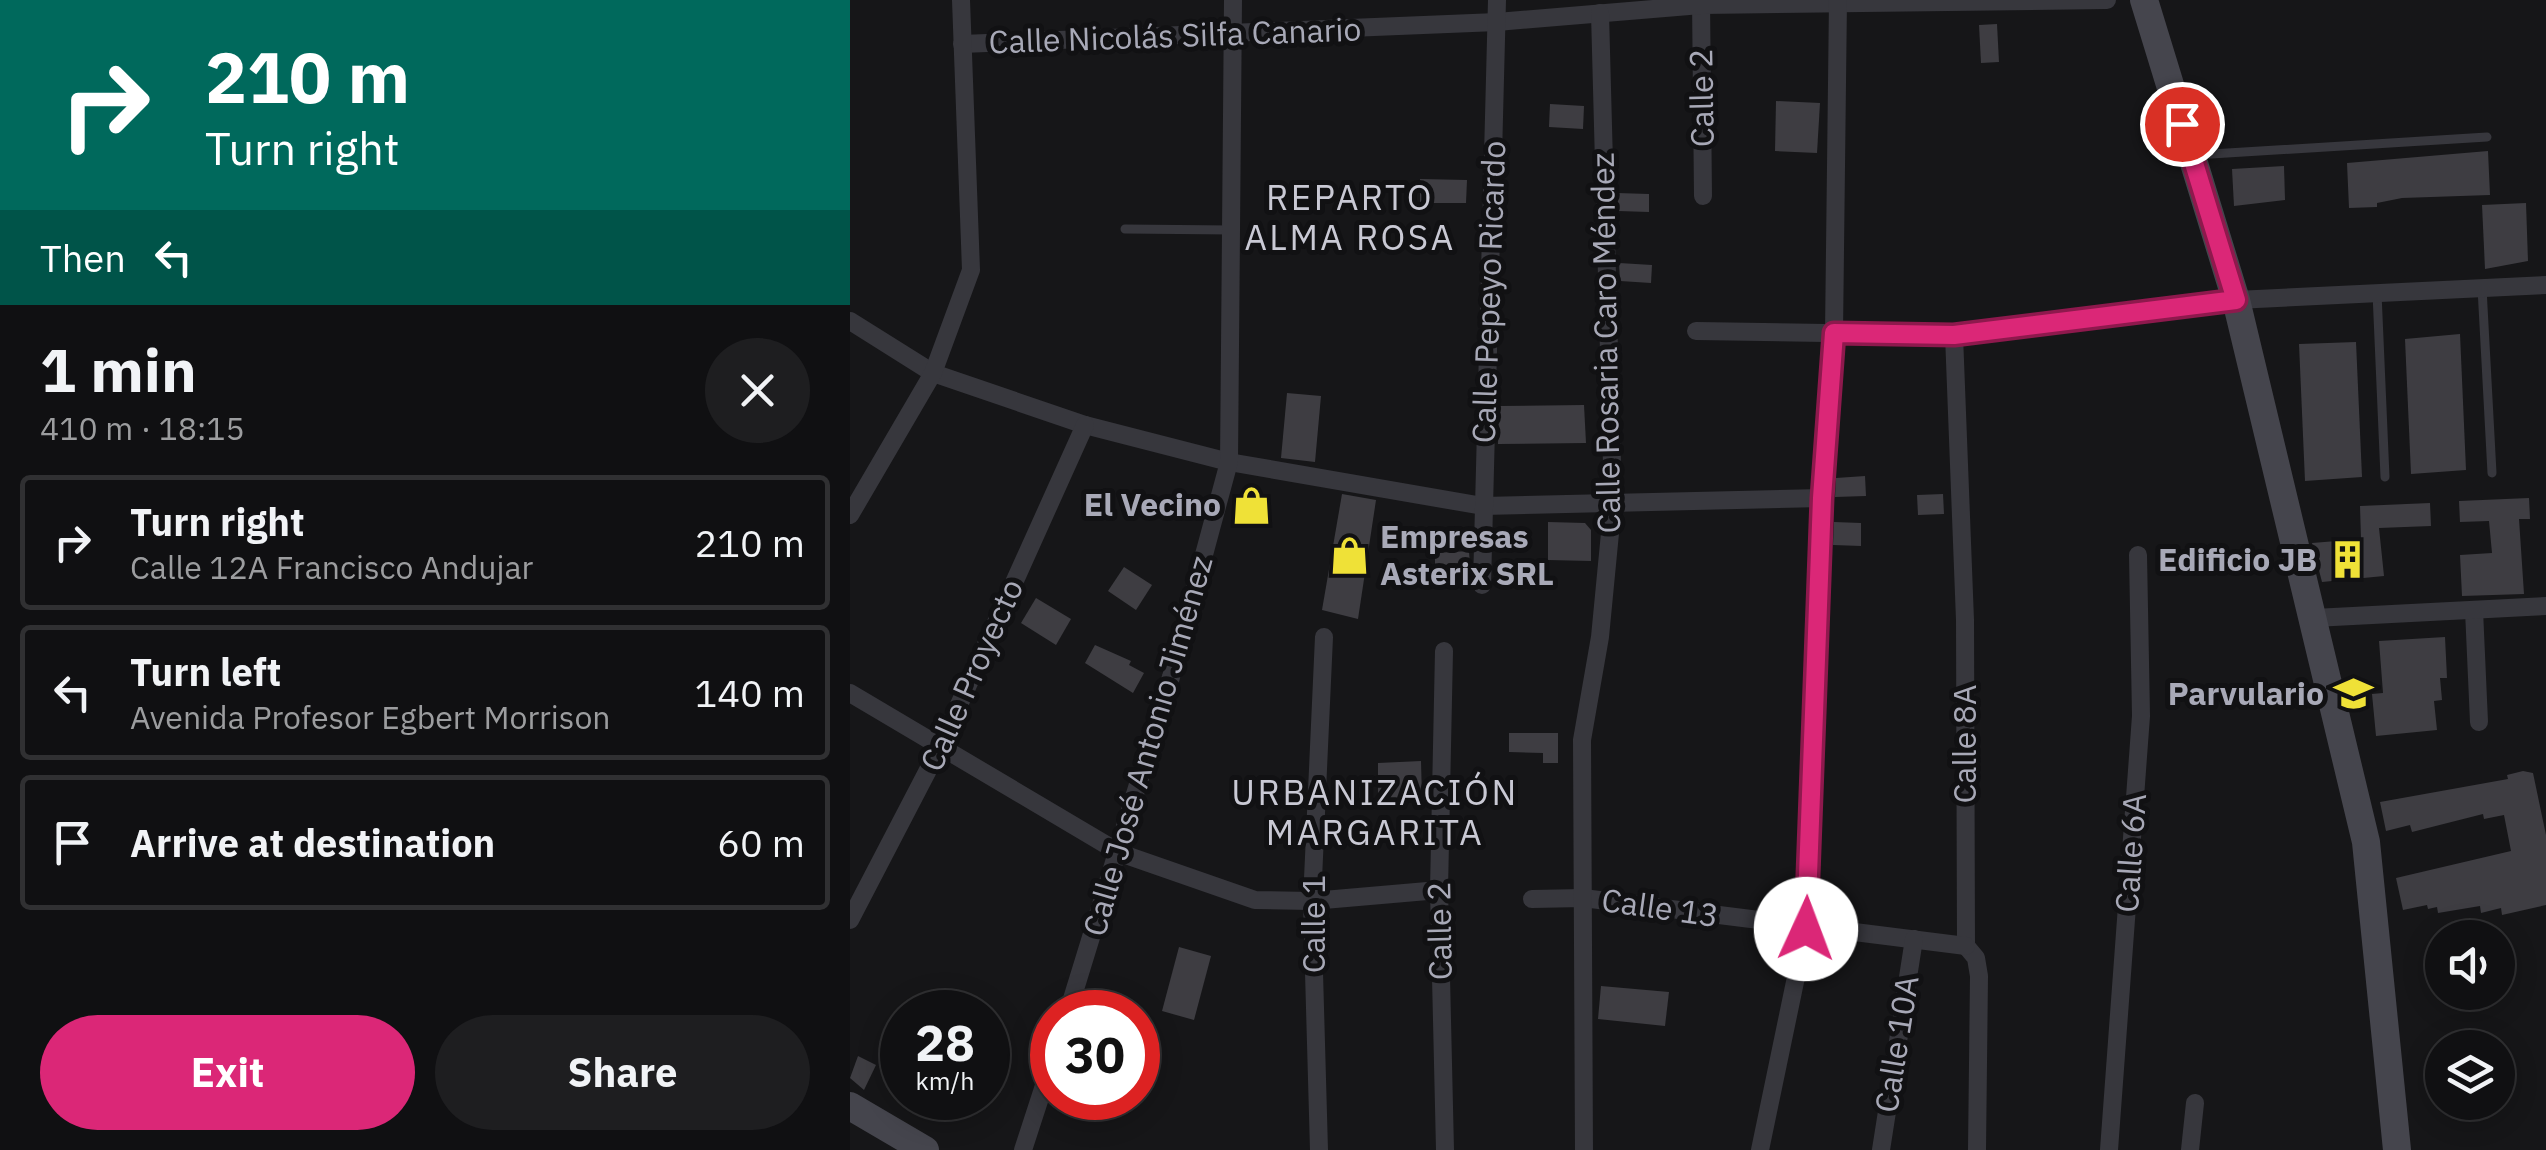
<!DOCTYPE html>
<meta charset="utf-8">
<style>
:root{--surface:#101012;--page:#1e1e20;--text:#f1f3f6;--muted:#9c9d9f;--line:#303032;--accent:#db2777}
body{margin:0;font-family:"IBM Plex Sans",sans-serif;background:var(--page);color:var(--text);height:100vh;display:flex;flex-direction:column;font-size:38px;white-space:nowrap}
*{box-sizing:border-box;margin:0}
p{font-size:32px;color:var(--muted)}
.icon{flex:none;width:55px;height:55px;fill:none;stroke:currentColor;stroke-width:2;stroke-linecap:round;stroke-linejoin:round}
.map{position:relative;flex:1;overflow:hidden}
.panel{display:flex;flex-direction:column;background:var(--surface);width:850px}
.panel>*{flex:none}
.banner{background:#00695c;color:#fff;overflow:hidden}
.controls{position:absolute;left:1575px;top:920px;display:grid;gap:20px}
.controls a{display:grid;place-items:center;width:90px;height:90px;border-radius:50%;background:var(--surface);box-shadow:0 5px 25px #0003,0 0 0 2px var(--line);font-size:50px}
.speed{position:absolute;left:30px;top:990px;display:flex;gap:20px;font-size:50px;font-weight:700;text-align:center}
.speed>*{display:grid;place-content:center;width:130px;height:130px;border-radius:50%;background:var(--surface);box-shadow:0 5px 25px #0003,0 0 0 2px var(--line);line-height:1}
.speed small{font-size:25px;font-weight:400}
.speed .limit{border:15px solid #d22;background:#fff;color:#111}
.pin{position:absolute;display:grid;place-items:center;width:85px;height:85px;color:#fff;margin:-42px;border:5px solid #fff;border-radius:50%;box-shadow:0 2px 10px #0007}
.me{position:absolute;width:110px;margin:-55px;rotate:2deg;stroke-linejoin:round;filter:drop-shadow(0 0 8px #0008)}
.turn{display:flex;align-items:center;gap:35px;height:210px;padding:0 40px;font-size:45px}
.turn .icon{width:130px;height:130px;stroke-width:2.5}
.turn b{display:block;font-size:70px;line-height:85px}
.then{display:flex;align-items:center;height:95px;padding:0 40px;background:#0003;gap:20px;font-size:38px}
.round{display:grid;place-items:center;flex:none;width:105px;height:105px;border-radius:52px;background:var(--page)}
.headline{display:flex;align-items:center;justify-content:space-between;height:170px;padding:0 40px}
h1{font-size:60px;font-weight:700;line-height:75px}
.primary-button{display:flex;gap:20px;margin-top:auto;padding:20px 40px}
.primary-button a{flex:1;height:115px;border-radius:60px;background:var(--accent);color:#fff;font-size:40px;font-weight:700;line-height:115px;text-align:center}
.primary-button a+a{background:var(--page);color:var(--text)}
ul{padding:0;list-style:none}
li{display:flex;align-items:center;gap:30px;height:135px;margin:0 20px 15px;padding:0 20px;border:5px solid var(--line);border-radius:10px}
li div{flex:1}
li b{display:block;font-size:38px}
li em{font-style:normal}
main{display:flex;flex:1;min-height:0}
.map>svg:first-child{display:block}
.building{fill:#3e3d42}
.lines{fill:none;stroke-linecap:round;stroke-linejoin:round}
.lane{stroke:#37373d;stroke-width:9}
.street{stroke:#37373d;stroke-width:18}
.secondary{stroke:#45454d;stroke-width:28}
.route-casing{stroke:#8e194d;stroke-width:25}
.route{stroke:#db2777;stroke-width:18}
.labels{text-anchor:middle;stroke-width:10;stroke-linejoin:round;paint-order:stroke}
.street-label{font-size:32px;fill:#a8a9b7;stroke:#111113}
.poi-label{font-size:32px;font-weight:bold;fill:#a8a9b7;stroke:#111113;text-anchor:end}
.neighbourhood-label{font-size:35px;letter-spacing:2.5px;fill:#c9c9d4;stroke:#111113}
</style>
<main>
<section class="panel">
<div class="banner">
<div class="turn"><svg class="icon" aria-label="right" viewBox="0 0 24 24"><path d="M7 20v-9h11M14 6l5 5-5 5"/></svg><div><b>210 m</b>Turn right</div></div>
<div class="then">Then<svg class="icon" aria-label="left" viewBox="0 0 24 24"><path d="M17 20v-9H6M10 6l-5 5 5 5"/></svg></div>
</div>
<div class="headline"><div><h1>1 min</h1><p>410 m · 18:15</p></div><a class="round"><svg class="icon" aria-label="close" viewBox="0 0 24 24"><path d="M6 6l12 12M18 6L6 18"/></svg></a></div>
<ul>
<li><svg class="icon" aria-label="right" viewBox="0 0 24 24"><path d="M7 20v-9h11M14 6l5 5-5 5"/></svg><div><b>Turn right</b><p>Calle 12A Francisco Andujar</p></div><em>210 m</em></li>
<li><svg class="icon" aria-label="left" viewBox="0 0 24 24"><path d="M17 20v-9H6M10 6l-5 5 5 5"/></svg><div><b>Turn left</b><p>Avenida Profesor Egbert Morrison</p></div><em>140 m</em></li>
<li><svg class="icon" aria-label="arrive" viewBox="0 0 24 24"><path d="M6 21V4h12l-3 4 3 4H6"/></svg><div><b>Arrive at destination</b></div><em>60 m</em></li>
</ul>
<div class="primary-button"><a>Exit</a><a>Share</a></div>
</section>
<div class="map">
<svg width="1696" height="1150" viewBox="0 0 1696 1150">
<rect width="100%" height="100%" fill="#161618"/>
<g class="building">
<polygon points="1147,24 1149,62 1131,63 1129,25"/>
<polygon points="926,101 970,103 967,153 925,151"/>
<polygon points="700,104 734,106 733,129 699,127"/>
<polygon points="1638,151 1640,195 1552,198 1527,203 1527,207 1499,208 1497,163"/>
<polygon points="1434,166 1435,200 1384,206 1382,169"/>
<polygon points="570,179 617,180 616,203 570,203"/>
<polygon points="767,193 799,194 799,212 768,211"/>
<polygon points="1676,203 1678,261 1635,269 1632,205"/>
<polygon points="769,263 802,265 801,283 770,281"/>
<polygon points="1610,334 1616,470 1561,474 1555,339"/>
<polygon points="1506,342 1512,477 1455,481 1449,344"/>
<polygon points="437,393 471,396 465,462 431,458"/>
<polygon points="734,405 736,443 648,444 649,406"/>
<polygon points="1015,476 1016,496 985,497 986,478"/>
<polygon points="492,494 526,500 508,619 472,610"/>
<polygon points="1093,494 1094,514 1068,515 1067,495"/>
<polygon points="1679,498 1680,519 1669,519 1674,594 1612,596 1610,555 1642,553 1639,521 1610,522 1609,501"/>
<polygon points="1580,503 1581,526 1529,528 1534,576 1472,582 1462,543 1511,539 1510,506"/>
<polygon points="698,522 735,523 741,530 741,561 698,560"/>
<polygon points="984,522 1011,523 1011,546 983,545"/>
<polygon points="619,551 620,567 585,570 585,553"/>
<polygon points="274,567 302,585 286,610 258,591"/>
<polygon points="186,598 221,619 206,645 171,623"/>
<polygon points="1595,637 1597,678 1590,678 1592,700 1584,701 1587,730 1526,736 1522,694 1533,693 1529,641"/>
<polygon points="245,645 281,661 279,665 294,673 283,693 235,663"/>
<polygon points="659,733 708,733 708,763 693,763 693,753 659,752"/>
<polygon points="571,761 572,798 528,799 528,763"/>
<polygon points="1673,771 1683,773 1696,835 1696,905 1652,915 1651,908 1631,913 1630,906 1588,913 1587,907 1578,909 1577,905 1553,910 1546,878 1661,851 1654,815 1634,819 1633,814 1562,832 1560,825 1536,831 1530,802 1658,779 1657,775"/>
<polygon points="329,947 361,956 344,1020 312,1011"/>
<polygon points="751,986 819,992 815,1026 748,1019"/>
<polygon points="8,1056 26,1065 14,1090 0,1078"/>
</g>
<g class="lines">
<g class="lane">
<polyline points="1345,155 1637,137"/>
<polyline points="275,229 382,230"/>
<polyline points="1632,288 1642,473"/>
<polyline points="1527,293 1535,477"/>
</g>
<g class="street">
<polyline points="851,0 853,196"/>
<polyline points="112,44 647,22 851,5 1257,0"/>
<polyline points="0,321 83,373 235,425 379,462 633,506 972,498"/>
<polyline points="846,331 1104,335 1386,300 1696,285"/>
<polyline points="1104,335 1115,620 1116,946 1126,958 1129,976 1127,1150"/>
<polyline points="0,515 83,373 121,270 111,0"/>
<polyline points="632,585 647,0"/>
<polyline points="1624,610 1629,722"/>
<polyline points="1464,618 1696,606"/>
<polyline points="594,651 589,890 595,1150"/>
<polyline points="0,693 270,853 405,900 462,901 589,890"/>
<polyline points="682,899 733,898 1116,946"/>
<polyline points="0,920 90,747 235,425"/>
<polyline points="218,1012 321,677 379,462 383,0"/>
<polyline points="173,1150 202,1061"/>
<polyline points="469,1150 462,901 474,637"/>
<polyline points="734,1150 732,740 750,637 763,502 750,13"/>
<polyline points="910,1150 956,929 972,498 984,333 988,0"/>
<polyline points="1031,1150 1064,939"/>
<polyline points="1259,1150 1291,716 1288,555"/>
<polyline points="1340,1150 1345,1103"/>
</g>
<g class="secondary">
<polyline points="1294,0 1386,300 1516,842 1547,1150"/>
<polyline points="0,1106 75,1150"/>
</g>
</g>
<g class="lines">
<defs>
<polyline id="route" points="956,929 972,498 984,333 1104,335 1386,300 1332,124"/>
</defs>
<use href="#route" class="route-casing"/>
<use href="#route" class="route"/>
</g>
<defs>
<symbol id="shop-bare" viewBox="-9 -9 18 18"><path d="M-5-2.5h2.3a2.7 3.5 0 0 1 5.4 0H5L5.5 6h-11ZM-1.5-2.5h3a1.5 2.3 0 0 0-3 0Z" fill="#efe137" stroke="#111113" stroke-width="2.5" paint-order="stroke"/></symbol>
<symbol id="building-bare" viewBox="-9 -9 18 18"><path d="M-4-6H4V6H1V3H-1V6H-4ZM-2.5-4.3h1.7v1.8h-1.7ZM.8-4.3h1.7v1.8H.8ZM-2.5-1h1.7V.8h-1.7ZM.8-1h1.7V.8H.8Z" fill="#efe137" stroke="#111113" stroke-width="2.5" paint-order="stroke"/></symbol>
<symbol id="school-bare" viewBox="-9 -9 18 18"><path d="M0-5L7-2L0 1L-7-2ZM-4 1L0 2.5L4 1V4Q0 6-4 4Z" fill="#efe137" stroke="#111113" stroke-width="2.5" paint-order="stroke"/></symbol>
</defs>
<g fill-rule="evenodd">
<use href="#shop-bare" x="374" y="478" width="55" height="55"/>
<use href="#shop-bare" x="472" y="528" width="55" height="55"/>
<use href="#building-bare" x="1470" y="532" width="55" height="55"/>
<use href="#school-bare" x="1476" y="666" width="55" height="55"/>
</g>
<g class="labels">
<g class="street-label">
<text transform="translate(325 36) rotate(-2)" y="11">Calle Nicolás Silfa Canario</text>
<text transform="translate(852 98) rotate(-91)" y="11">Calle 2</text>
<text transform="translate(639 292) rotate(-88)" y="11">Calle Pepeyo Ricardo</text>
<text transform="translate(756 343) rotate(-91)" y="11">Calle Rosaria Caro Méndez</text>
<text transform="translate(122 675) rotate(-66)" y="11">Calle Proyecto</text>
<text transform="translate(1115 744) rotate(-90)" y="11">Calle 8A</text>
<text transform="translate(298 746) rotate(-74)" y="11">Calle José Antonio Jiménez</text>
<text transform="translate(1281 853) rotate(-86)" y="11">Calle 6A</text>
<text transform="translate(810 908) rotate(8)" y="11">Calle 13</text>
<text transform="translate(464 924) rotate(-90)" y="11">Calle 1</text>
<text transform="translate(590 931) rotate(-91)" y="11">Calle 2</text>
<text transform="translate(1047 1044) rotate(-81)" y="11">Calle 10A</text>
</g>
<g class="poi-label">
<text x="371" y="516">El Vecino</text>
<text x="530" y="548" text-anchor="start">Empresas<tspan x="530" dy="37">Asterix SRL</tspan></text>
<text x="1467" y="571">Edificio JB</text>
<text x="1474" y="705">Parvulario</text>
</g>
<g class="neighbourhood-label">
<text x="500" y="210">REPARTO<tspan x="500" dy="40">ALMA ROSA</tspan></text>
<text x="525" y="805">URBANIZACIÓN<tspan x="525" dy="40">MARGARITA</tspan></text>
</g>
</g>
</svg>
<div class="controls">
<a><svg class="icon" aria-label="sound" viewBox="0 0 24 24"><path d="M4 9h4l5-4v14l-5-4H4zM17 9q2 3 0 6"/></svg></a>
<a><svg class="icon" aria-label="layers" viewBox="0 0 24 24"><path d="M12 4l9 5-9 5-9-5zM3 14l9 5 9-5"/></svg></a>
</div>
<div class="speed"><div>28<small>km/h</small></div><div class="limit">30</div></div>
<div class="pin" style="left:1332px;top:124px;background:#d93025"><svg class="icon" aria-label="arrive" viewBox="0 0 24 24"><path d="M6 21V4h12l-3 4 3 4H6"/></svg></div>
<svg class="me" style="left:956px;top:929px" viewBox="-20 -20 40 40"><circle r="19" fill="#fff"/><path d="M0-13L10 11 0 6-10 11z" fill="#db2777"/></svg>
</div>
</main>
